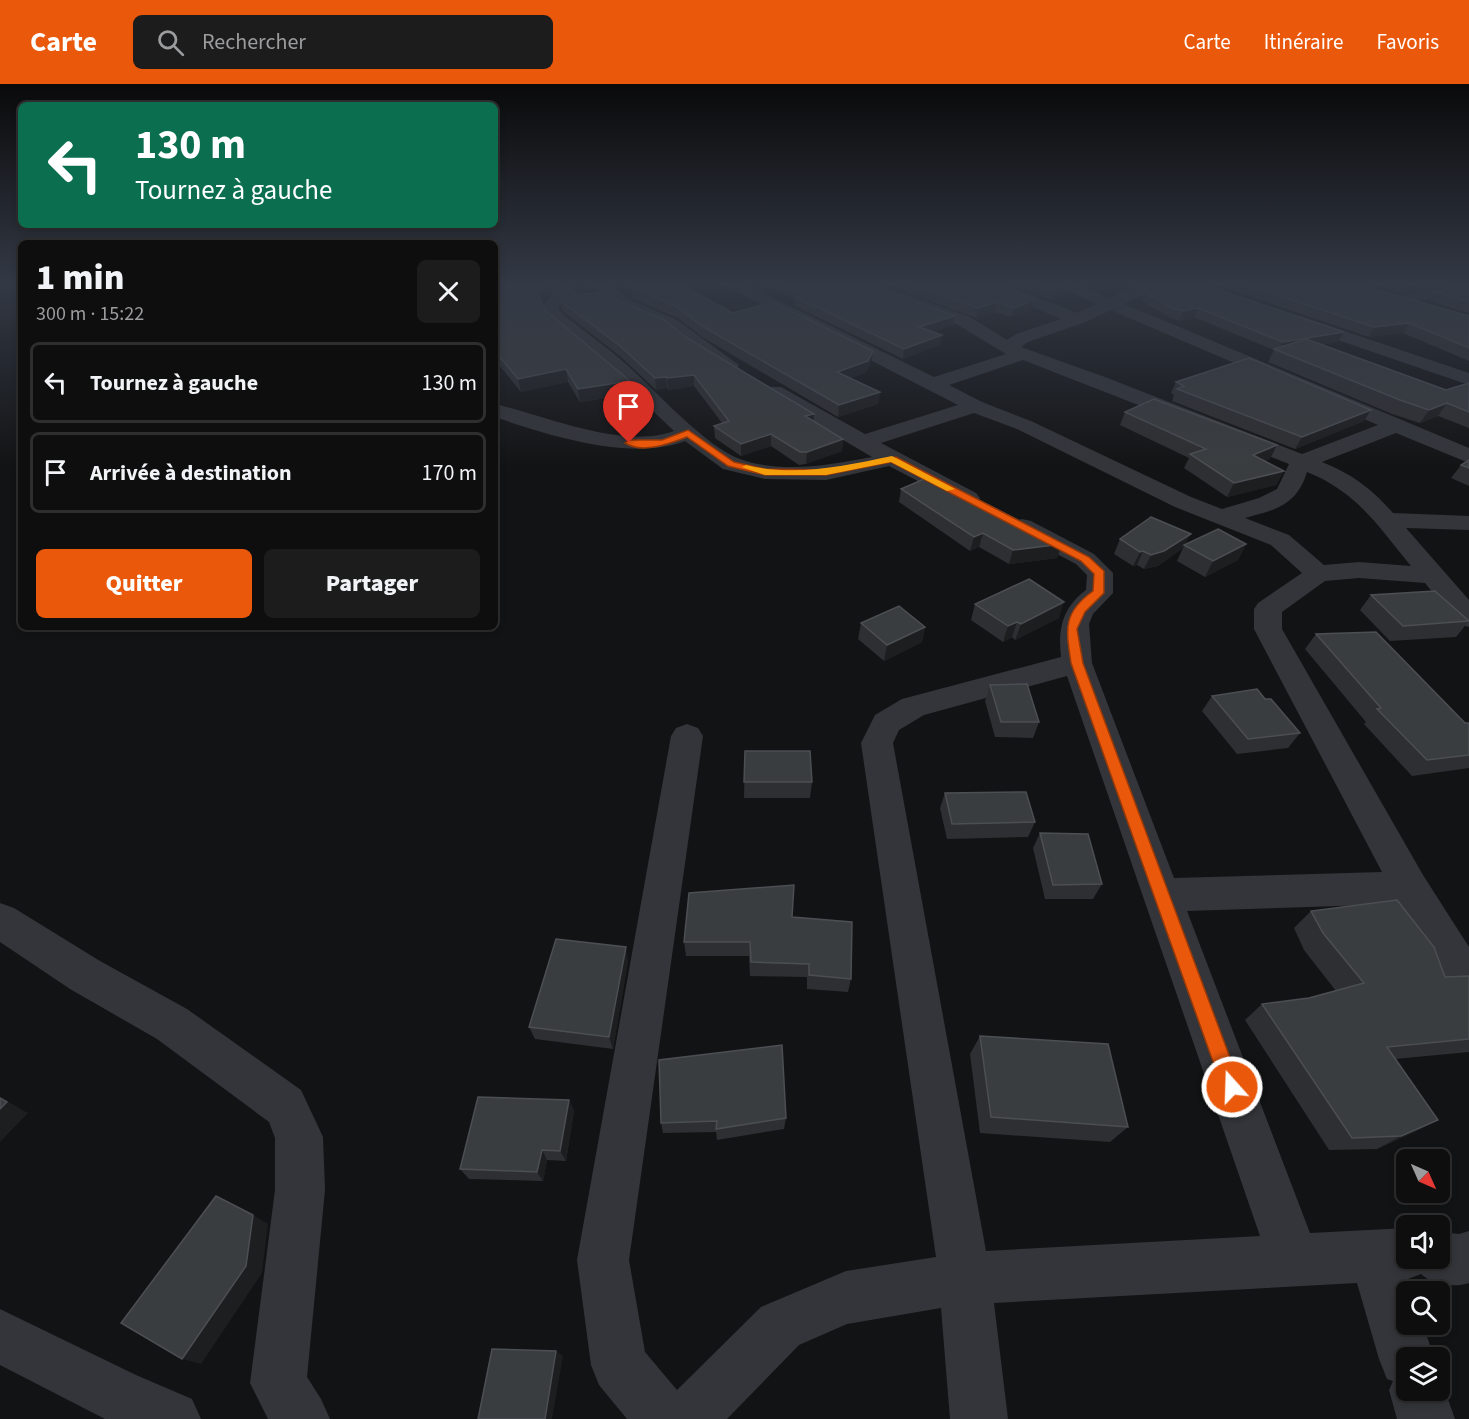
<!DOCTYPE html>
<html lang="fr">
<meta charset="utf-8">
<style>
:root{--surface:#0e0e0f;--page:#1c1c1d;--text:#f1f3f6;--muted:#9b9c9e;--line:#2e2e2f;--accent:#ea580c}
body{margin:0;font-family:"Source Sans 3",sans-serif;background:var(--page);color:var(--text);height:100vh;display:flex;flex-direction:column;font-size:22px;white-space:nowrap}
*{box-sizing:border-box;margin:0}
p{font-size:20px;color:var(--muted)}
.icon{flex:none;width:33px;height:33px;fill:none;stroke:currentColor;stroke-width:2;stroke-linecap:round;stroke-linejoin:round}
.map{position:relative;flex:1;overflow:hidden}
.sheet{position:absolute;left:18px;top:156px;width:480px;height:390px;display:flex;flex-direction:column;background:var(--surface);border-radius:9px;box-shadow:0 3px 9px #0003,0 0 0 2px var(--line)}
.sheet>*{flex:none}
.banner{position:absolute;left:18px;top:18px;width:480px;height:126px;border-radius:9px;box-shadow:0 3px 9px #0003,0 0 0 2px var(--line);background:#0b6e4f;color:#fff;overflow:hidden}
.needle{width:39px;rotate:135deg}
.tools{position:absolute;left:1396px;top:1065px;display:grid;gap:12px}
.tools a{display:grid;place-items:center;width:54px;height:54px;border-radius:9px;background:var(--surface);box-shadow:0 3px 9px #0003,0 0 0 2px var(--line);font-size:30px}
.pin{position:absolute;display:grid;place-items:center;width:51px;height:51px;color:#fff;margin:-62px -26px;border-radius:50% 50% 50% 0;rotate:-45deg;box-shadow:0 0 6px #0007}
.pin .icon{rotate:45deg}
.me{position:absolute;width:66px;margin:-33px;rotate:340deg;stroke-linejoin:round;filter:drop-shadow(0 0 4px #0008)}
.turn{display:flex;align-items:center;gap:21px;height:126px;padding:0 18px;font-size:27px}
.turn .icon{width:78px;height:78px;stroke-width:2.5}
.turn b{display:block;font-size:42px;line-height:51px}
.round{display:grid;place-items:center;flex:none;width:63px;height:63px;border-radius:9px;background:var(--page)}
.headline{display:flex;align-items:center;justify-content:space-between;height:102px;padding:0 18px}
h1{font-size:36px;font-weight:800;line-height:45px}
.button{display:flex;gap:12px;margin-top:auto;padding:12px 18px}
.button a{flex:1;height:69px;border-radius:9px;background:var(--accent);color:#fff;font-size:24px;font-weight:800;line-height:69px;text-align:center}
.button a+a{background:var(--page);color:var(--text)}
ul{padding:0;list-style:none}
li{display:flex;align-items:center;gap:18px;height:81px;margin:0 12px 9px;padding:0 6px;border:3px solid var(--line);border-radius:9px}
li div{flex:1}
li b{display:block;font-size:22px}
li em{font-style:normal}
header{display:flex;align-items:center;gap:36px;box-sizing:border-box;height:84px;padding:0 30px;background:var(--accent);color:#fff}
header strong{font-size:28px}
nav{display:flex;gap:33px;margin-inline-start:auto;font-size:21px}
.search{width:420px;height:54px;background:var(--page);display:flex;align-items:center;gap:15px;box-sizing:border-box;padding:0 21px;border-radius:9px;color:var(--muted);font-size:22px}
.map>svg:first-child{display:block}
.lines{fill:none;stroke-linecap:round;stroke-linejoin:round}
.street{fill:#33353a;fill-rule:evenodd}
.wall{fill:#2e2f32}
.shaded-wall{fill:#1d1e20}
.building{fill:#3a3d40;stroke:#4b4e53;stroke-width:1.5}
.route{fill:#ea580c;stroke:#983908;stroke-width:1.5}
.slow{fill:#f59e0b}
</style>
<header>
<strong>Carte</strong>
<div class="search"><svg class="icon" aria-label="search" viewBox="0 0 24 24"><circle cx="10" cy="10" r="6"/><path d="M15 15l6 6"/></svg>Rechercher</div>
<nav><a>Carte</a><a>Itinéraire</a><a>Favoris</a></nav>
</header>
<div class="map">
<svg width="1469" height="1335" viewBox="0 0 1469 1335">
<rect width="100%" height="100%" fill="#121314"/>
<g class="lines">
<g class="street">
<path d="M559,198H575L558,223L562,230C584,247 607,263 627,281C656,307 706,363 740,375C781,390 830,381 872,373L767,311L764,307L767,303H781L865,350L958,321L724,201L722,198H741L934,293L1006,270L958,241L853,201L851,198H872L970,233L1007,256L1016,250L1061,235L980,201L978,198H999L1077,229L1097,220L1053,201L1051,198H1071L1110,214L1146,198H1166L1164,201L1124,220L1469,364V379L1396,349L1322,378C1352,390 1372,405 1393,429L1469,432V446L1406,444L1469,516V543L1459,540L1425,499L1359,494L1325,497L1282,528V545L1423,791L1469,863V919L1454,914L1400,820L1187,827L1310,1149L1407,1144V1174H1440V1148L1459,1150L1469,1147V1199C1454,1204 1433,1201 1421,1190L1408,1195L1413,1208H1407V1240H1423L1434,1274H1407V1306H1440V1293L1455,1335H1397L1389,1306L1393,1297L1387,1295L1379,1275L1357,1199L994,1219L1008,1335H950L941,1224L847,1240L799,1261L727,1335H627L599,1301L591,1281L577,1176L671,652L676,644L687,640L698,644L703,652L629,1176L645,1268L677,1306L761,1223L846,1187L936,1173L861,659L875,631L902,615L1061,573C1058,545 1062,524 1086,506L1087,491L1076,480L1013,447L1010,442L1013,437L1022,435L1031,437L1094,470L1113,489V509L1093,530L1089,540L1092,579L1174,794L1382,788L1254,545V525L1258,519L1302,489L1271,461L1175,423L1017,345L974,329L881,359L976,409L980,414L976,419L968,421L960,419L889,382L826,396L765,395L723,385L685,357C632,378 547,351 495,333V320C546,332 623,366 674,347L612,288L549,237L542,223ZM1111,226L1378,341L1302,370L1105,293L1021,263L1028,258L1083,239ZM1023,276L1289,380L1277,405L1259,414L1222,425L1191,413L1031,337L982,318L949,301ZM1307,388C1357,408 1378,442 1411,482L1359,478L1324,481L1289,451L1245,434C1276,426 1297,421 1307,388ZM1067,592L1260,1152L986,1167L893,659L899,646L924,631Z"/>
<polygon points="587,198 605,198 633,217 677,236 739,281 737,285 723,285 689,263 665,244 621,225"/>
<polygon points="1463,198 1469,198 1469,206 1401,221 1393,216 1395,213"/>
<polygon points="1300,232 1469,289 1469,301 1294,241 1291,237 1294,233"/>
<polygon points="0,819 14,824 100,877 187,925 301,1006 323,1053 325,1106 307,1293 321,1315 330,1335 268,1335 250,1299 275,1106 275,1054 269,1038 157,955 70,905 0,858"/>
<polygon points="0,1225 136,1291 192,1315 201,1335 105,1335 0,1281"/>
</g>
</g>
<g class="wall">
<polygon points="495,198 556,199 542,219 545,226 630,297 632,310 580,318 568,298 521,308 495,276"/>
<polygon points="762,198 863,198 953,241 932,248 940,261 903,275 795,222 795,216"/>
<polygon points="877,198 990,198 1034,216 1031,225 1011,233 995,228 976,234"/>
<polygon points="1004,198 1063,198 1067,210 1051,216"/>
<polygon points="1076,198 1095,198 1086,202"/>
<polygon points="1208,198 1349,198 1469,232 1469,277 1403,249 1369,253"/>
<polygon points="1362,198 1459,198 1402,209"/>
<polygon points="1469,200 1469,229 1430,217 1435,208"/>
<polygon points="631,203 733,229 871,279 866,288 851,294 880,308 878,320 838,333 702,253 678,234 632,214"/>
<polygon points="1145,205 1338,258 1321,261 1446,306 1469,299 1469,344 1438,332 1420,339 1392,330 1268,278 1274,266 1194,233 1179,237 1169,233 1145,219 1142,214"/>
<polygon points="578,211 619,217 687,254 814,337 843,355 842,367 806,380 799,381 771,362 741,372 715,354 714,342 722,339 694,302 668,306 667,304 656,306 621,273 564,228 561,223 559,213"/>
<polygon points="1176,298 1364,337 1295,365 1172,317 1174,311 1171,309"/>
<polygon points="1125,328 1270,375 1265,377 1284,387 1276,401 1227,413 1184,384 1189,374 1120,341"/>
<polygon points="1469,376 1469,402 1451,394 1461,381"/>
<polygon points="901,405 1016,435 1015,438 1062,460 1057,474 1009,480 979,463 970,467 899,418"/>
<polygon points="1120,455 1185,461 1246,460 1238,476 1205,493 1177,477 1183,464 1158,482 1144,485 1137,481 1133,482 1114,470"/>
<polygon points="1371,511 1469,537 1456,553 1390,557 1360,526"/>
<polygon points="975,520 1059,534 1015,556 1012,553 1003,558 971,536"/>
<polygon points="861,539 925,543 922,558 884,577 858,555"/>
<polygon points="1316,550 1465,639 1469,639 1469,684 1412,692 1364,640 1366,638 1305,565"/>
<polygon points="990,601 1039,638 1033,654 995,653 985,617"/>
<polygon points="1212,612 1265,615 1300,649 1288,664 1237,670 1202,627"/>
<polygon points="745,667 812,698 810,714 744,714"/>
<polygon points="945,709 1035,738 1028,753 947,755 940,724"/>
<polygon points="1040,749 1102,800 1093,815 1045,815 1033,764"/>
<polygon points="1311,827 1445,893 1469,892 1469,968 1395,975 1438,1036 1412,1049 1377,1065 1329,1066 1245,936 1262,920 1309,914 1336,907 1304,866 1294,844"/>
<polygon points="792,833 851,895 848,908 807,905 807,893 750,892 749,872 686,872 684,858"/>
<polygon points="628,877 613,965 535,955 529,943"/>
<polygon points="980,952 1128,1043 1110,1058 980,1049 970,970"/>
<polygon points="569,1016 574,1027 566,1077 547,1076 543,1097 469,1095 460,1085"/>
<polygon points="786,1034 784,1045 717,1056 716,1048 663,1049 661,1039"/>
</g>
<g class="shaded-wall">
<polygon points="547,198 556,198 556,199 540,222 538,210"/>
<polygon points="1087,198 1095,198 1086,202"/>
<polygon points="1418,198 1459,198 1402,209 1407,200"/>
<polygon points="1070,200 1067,210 1051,216 1054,207"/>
<polygon points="1034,216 1031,225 1011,233 1014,224"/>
<polygon points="997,218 995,228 976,234 978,224"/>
<polygon points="1198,224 1194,233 1179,237 1183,227"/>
<polygon points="955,232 953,241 918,253 919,243"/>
<polygon points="1409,239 1403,249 1369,253 1374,243"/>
<polygon points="1344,248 1338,258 1281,268 1279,267 1283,258"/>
<polygon points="942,251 940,261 903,275 904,265"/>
<polygon points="873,267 871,279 866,288 836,300 837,288"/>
<polygon points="566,285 568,298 521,308 518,295"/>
<polygon points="694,291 694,302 668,306 667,294"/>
<polygon points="666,293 667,304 656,306 655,294"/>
<polygon points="630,297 632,310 580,318 578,305"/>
<polygon points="880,308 878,320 838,333 839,321"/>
<polygon points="1447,319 1438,332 1420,339 1429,326"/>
<polygon points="1371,326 1364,337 1295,365 1302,353"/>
<polygon points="814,330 813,341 805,332"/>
<polygon points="771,350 771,362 741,372 741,360"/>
<polygon points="843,355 842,367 806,380 807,368"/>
<polygon points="1277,361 1270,375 1246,384 1253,371"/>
<polygon points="1284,387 1276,401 1227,413 1234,399"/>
<polygon points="983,449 979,463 970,467 974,453"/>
<polygon points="1191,450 1183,464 1158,482 1144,485 1151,471"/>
<polygon points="1062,460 1057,474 1009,480 1013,466"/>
<polygon points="1246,460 1238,476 1205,493 1213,477"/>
<polygon points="1143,467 1137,481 1133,482 1140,468"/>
<polygon points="1064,518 1059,534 1015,556 1021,540"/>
<polygon points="1017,538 1012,553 1003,558 1008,542"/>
<polygon points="925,543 922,558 884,577 887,561"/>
<polygon points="626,863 628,877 613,965 609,953"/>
<polygon points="0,1013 28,1029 0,1058"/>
<polygon points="569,1016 574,1027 566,1077 560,1067"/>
<polygon points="1438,1036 1412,1049 1377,1065 1401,1052"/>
<polygon points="542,1066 547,1076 543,1097 537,1088"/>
<polygon points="253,1131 268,1140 262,1189 201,1280 182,1275"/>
<polygon points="556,1267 563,1272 552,1335 545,1335"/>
</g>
<g class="building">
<polygon points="495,198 547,198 538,210 545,226 630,297 578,305 566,285 518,295 495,267"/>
<polygon points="668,198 676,198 733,229 773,218 873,267 868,277 837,288 880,308 839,321 702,242 677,223 631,203"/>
<polygon points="779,198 863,198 955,232 919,243 942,251 904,265 795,213 803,211"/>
<polygon points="903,198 990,198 1034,216 1014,224 997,218 978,224"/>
<polygon points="1029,198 1063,198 1070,200 1054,207"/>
<polygon points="1161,198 1195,198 1344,248 1283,258 1198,224 1183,227 1172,224 1148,210 1145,205"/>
<polygon points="1238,198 1349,198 1469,232 1469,264 1409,239 1374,243"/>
<polygon points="1400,198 1418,198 1407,200"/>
<polygon points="1469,200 1469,218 1435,208"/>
<polygon points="567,201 578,211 607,207 619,217 663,235 687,254 814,330 805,332 843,355 807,368 800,368 771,350 741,360 714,342 729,337 694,291 667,294 666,293 655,294 620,262 562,218 559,213"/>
<polygon points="1306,255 1446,306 1469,299 1469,328 1447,319 1429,326 1400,316 1274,265"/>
<polygon points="1249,274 1371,326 1302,353 1177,305 1184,302 1176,298"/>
<polygon points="1154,315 1277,361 1253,371 1284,387 1234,399 1190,370 1206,365 1125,328"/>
<polygon points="1469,376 1469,384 1461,381"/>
<polygon points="931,392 1016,435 1013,437 1062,460 1013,466 983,449 974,453 901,405"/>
<polygon points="1151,433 1191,450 1164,467 1151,471 1143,467 1140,468 1120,455"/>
<polygon points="1218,445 1246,460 1213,477 1184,461"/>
<polygon points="1029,495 1064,518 1021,540 1017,538 1008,542 975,520"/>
<polygon points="1435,507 1469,537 1403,542 1371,511"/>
<polygon points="899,522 925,543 887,561 861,539"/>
<polygon points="1376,548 1465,639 1469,639 1469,671 1427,676 1377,625 1381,624 1316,550"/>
<polygon points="1027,600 1039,638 1001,638 990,601"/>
<polygon points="1257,605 1265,615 1271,615 1300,649 1248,655 1212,612"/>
<polygon points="745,667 810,667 812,698 744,698"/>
<polygon points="1026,708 1035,738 952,740 945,709"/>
<polygon points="1040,749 1088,750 1102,800 1053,801"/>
<polygon points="794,801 792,833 852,838 851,895 809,891 809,880 751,878 750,858 684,858 689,809"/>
<polygon points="1397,816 1434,863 1445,893 1469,892 1469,955 1387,963 1438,1036 1401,1052 1352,1054 1262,920 1309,914 1364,899 1323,849 1311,827"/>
<polygon points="556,855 626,863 609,953 529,943"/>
<polygon points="980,952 1108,960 1128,1043 991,1033"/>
<polygon points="782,961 786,1034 716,1045 717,1037 661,1039 659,976"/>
<polygon points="478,1013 569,1016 560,1067 542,1066 537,1088 460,1085"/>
<polygon points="0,1014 7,1018 0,1025"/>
<polygon points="216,1112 253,1131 246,1182 182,1275 121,1239"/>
<polygon points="492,1265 556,1267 545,1335 478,1335"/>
</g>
<linearGradient id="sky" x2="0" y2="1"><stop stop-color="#0a0a0b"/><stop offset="0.52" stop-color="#333945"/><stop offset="1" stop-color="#333945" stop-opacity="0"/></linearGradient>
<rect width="1469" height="384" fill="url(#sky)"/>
<path class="route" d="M688,346L734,378L765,385L826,386L896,373L1089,473L1104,487V509L1085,528L1077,545L1083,579L1241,1003L1238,1009L1232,1012L1225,1009L1222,1003L1071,579C1066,546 1062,529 1093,507L1094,490L1081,477L891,378L826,391H765L728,382L687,353C669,360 642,370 625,359L629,356H662Z"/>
<path class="slow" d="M892,372L955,405L947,407L891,378L826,391H765L742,383L746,381C795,393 844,382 892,372Z"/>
</svg>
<div class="tools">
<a><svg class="needle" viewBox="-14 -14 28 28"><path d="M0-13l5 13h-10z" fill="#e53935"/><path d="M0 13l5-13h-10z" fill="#9b9c9e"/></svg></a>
<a><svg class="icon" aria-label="sound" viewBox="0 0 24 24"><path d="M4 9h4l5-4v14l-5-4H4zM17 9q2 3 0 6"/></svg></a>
<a><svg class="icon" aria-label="search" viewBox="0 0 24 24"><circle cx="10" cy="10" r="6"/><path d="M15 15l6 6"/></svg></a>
<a><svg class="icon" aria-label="layers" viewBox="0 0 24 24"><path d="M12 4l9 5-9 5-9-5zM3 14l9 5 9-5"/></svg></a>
</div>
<div class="pin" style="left:629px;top:359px;background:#d93025"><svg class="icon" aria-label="arrive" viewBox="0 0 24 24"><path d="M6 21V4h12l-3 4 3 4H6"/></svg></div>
<svg class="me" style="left:1232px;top:1003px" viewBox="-20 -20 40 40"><circle r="17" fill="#ea580c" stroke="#fff" stroke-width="3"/><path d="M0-11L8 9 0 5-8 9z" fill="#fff"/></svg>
<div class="banner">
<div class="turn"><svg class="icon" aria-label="left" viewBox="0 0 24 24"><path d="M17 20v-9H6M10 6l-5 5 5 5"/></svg><div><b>130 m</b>Tournez à gauche</div></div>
</div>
<section class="sheet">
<div class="headline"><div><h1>1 min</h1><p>300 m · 15:22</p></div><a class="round"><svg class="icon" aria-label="close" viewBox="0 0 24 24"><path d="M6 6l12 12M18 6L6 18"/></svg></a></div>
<ul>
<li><svg class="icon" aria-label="left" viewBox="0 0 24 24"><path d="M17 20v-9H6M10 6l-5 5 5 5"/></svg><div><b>Tournez à gauche</b></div><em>130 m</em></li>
<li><svg class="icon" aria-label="arrive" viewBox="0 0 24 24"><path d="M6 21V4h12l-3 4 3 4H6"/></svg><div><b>Arrivée à destination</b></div><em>170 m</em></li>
</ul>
<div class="button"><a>Quitter</a><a>Partager</a></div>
</section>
</div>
